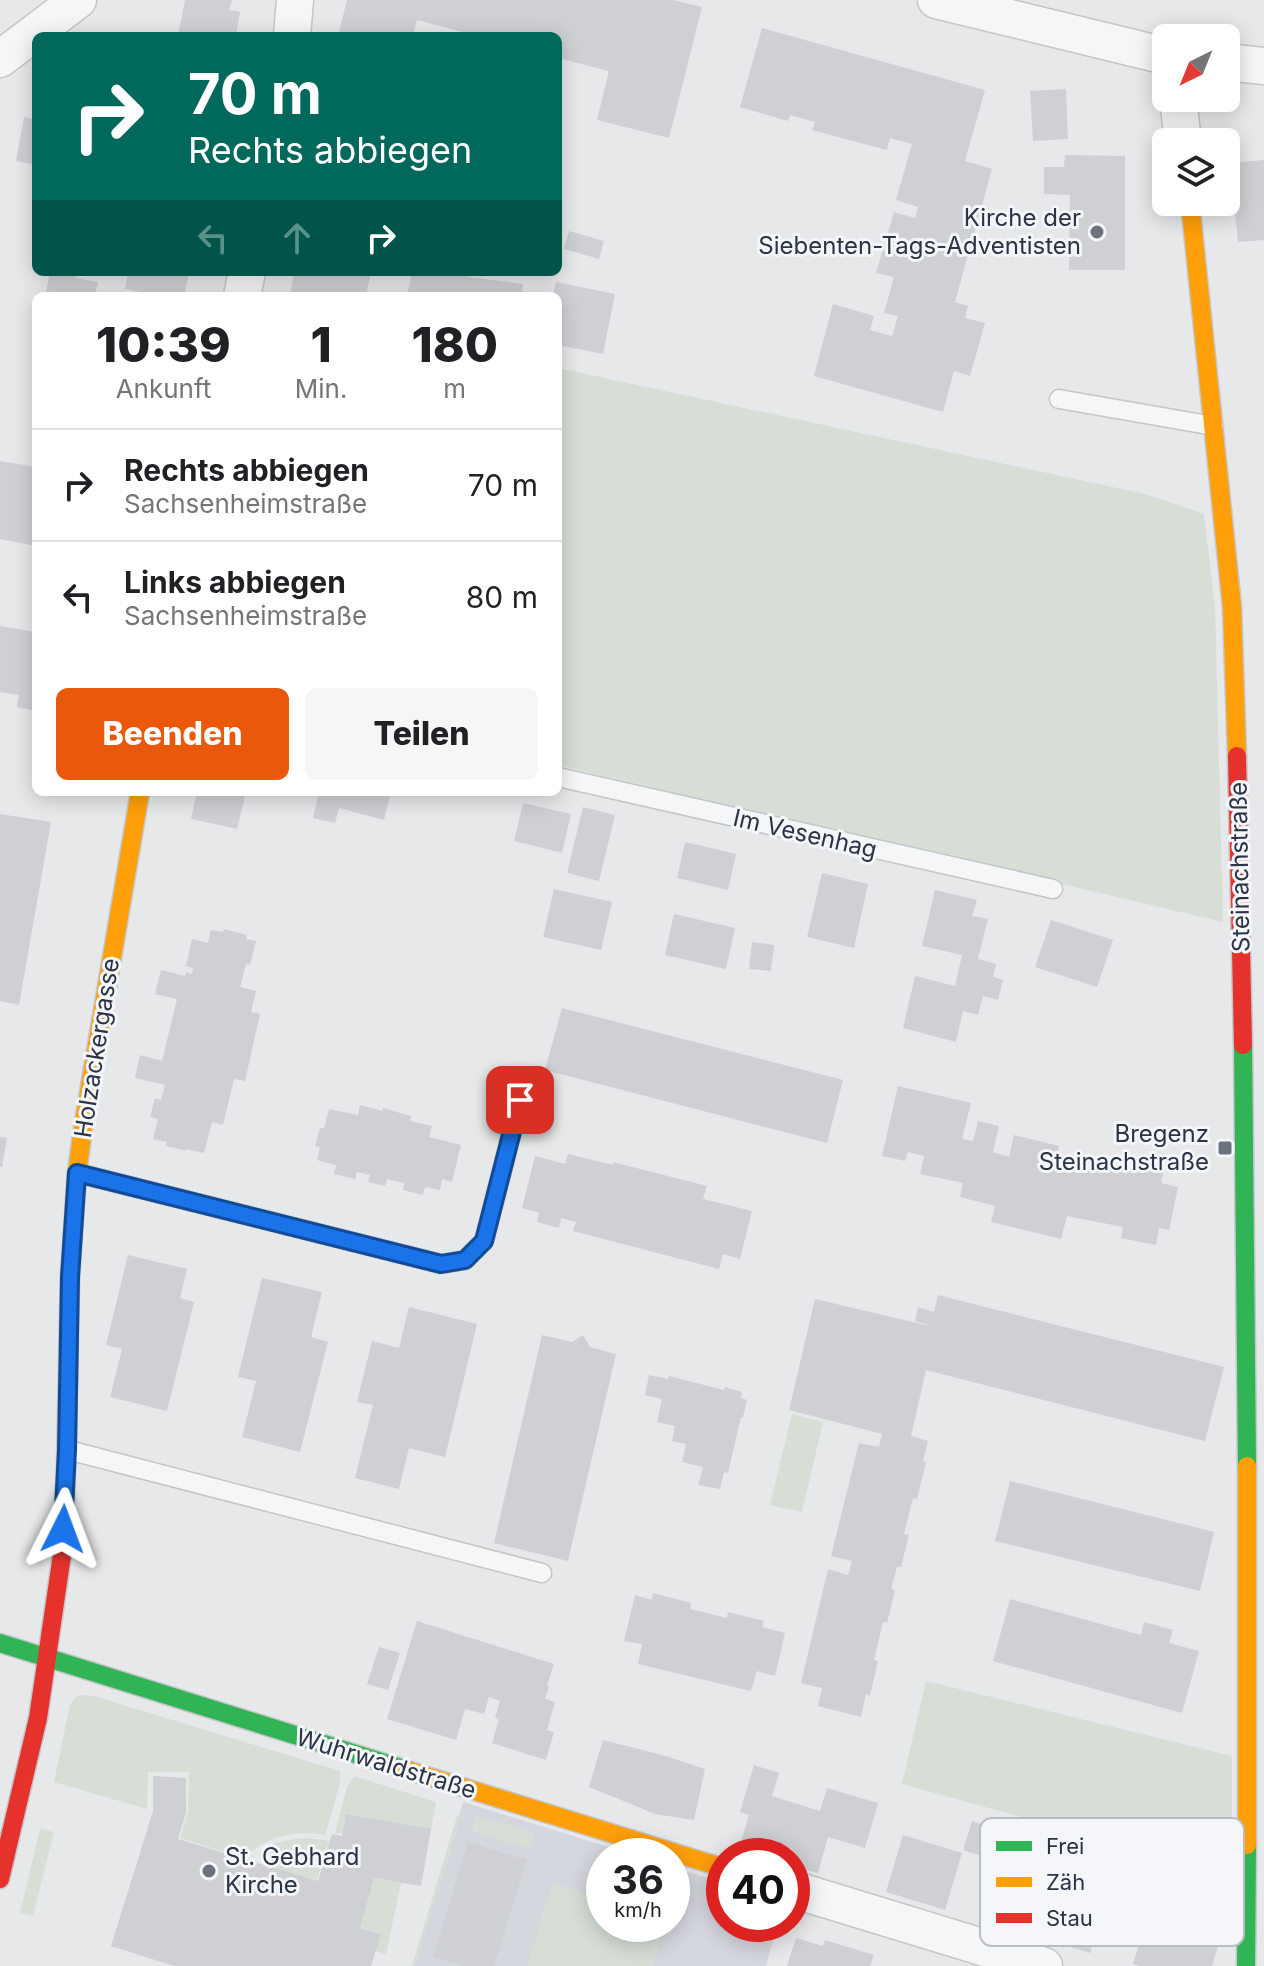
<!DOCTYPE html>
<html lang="de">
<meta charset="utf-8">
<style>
:root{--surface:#fff;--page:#f6f6f6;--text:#202124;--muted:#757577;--line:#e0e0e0;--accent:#ea580c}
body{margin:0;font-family:Inter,sans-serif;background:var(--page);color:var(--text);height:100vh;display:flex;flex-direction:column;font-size:30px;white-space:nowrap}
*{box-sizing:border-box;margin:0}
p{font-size:26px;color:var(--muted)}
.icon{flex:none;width:44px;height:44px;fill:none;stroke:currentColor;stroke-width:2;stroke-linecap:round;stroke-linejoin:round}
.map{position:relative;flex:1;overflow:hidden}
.sheet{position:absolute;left:32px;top:292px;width:530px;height:504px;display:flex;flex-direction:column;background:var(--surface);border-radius:12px;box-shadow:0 4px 20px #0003}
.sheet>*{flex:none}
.top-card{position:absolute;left:32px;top:32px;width:530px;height:244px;border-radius:12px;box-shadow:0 4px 20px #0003;background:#00695c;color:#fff;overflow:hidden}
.needle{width:52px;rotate:223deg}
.tools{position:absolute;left:1152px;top:24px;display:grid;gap:16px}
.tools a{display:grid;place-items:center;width:88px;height:88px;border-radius:12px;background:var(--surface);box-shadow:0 4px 20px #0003;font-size:40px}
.speed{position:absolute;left:586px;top:1838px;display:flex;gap:16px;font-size:40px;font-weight:700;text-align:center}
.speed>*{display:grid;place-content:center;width:104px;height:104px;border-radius:50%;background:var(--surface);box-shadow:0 4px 20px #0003;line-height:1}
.speed small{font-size:20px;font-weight:400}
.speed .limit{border:12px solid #d22;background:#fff;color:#111}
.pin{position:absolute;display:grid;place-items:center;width:68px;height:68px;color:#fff;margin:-34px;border-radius:16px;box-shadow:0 4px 12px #0006}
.me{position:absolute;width:88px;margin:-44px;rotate:3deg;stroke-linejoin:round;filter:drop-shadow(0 0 6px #0008)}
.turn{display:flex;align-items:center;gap:28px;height:168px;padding:0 24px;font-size:36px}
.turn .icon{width:104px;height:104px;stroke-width:2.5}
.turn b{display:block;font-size:56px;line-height:68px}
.lanes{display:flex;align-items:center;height:76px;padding:0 24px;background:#0003;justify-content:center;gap:40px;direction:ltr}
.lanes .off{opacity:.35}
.eta{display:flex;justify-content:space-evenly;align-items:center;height:136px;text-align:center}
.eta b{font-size:48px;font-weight:800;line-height:56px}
.primary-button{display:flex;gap:16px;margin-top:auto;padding:16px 24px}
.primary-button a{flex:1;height:92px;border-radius:12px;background:var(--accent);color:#fff;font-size:32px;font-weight:800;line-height:92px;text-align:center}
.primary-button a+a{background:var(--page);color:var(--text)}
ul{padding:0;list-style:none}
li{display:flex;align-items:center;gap:24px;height:112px;padding:0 24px;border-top:2px solid var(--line)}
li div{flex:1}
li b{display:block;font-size:30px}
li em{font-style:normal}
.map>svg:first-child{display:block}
.built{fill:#d4d7dd}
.green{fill:#d6ded6}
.building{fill:#ced0d3}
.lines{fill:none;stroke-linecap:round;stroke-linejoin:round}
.lane-casing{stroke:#c4c6c8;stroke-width:21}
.street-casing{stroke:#c4c6c8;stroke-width:39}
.fast-casing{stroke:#c4c6c8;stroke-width:21}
.slow-casing{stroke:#c4c6c8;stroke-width:21}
.jam-casing{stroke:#c4c6c8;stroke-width:21}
.lane{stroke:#f5f6f7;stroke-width:18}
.street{stroke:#f5f6f7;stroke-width:36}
.fast{stroke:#30b455;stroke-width:18}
.slow{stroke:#ff9f0a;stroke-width:18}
.jam{stroke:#e5322d;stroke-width:18}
.route-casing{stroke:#114b97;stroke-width:20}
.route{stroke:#1a73e8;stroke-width:14}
.poi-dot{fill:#6c737f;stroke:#f4f6f9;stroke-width:3}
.labels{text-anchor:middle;stroke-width:6;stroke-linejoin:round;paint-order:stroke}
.poi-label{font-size:24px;fill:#2b3445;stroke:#f4f6f9;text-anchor:end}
.street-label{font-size:24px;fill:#2b3445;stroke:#f4f6f9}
.key{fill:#f4f6f9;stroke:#b8bcc3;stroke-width:2}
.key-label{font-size:22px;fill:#2b3445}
</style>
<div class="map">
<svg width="1264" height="1966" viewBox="0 0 1264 1966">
<rect width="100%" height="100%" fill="#e6e8ea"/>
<polygon class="built" points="463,1802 638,1856 604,1856 604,1924 672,1924 672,1867 724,1883 724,1924 778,1924 766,1966 413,1966"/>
<g class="green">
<polygon points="558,368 1145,494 1204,514 1215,607 1223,922 558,765"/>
<polygon points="792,1414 823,1422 802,1512 770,1505"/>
<polygon points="926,1681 1232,1756 1232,1875 902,1784"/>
<path d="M79,1695L94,1696L340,1771V1784L325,1835C293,1830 269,1835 244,1858L180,1838L188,1812L189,1772H148L147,1809L54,1782L70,1705L73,1700Z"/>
<polygon points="354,1776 436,1802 431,1829 346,1814 342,1833 335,1833 347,1787"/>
<polygon points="476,1815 535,1833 531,1849 472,1832"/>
<polygon points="457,1816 461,1816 415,1966 412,1966"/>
<polygon points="40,1829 54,1832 33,1916 20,1913"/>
<path d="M308,1838L329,1841L317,1880C298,1874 268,1872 260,1851C273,1841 292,1839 308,1838Z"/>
<polygon points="374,1878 401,1883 386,1954 375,1951 381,1934 360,1928"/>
<polygon points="552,1883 604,1898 604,1924 665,1924 653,1966 527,1966"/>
</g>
<g class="building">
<polygon points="185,0 232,0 229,10 240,12 236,36 178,36"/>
<polygon points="347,0 673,0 702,7 669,138 597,120 609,71 558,58 558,36 477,36 417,20 413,36 338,36"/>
<polygon points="762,28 985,90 965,161 992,169 955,302 968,306 965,318 985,323 970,376 954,371 943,412 814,376 833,304 874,316 870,330 892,336 898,316 884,313 894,277 876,273 894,212 915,218 918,207 896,200 912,144 890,138 887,150 812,130 815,122 790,115 788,121 740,107"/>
<polygon points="1066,89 1068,139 1033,141 1030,91"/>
<polygon points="24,117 36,119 36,165 16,161"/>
<polygon points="1065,155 1125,156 1125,270 1069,270 1070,195 1044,194 1044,167 1064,167"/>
<polygon points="1264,160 1264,240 1238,242 1230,163"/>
<polygon points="569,231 604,241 599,259 564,249"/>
<polygon points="50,272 76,272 75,278 98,282 95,296 68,296 46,292"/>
<polygon points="128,272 189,272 184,296 162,296 125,289"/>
<polygon points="294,272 371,272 366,296 290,296"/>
<polygon points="412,272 469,272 468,277 523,284 522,296 407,296"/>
<polygon points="556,282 615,294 603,354 558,345 558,296 553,296"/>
<polygon points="0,461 36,467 36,546 0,539"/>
<polygon points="0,626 36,632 36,711 17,707 19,695 0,692"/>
<polygon points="197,792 246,792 237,829 191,819"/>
<polygon points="319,792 340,794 340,792 391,792 384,820 339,808 335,823 313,818"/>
<polygon points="523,803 571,814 562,853 514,841"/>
<polygon points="583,807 615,815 599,881 567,873"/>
<polygon points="0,814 51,822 19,1005 0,1001"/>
<polygon points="685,842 736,854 728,890 677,878"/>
<polygon points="822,873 868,884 854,948 807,937"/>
<polygon points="554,889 612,902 601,950 543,937"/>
<polygon points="935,890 977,900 972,916 988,919 978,959 996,964 993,977 1003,980 998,1000 983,996 978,1015 963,1011 956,1042 903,1028 915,976 955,986 962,955 922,946"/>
<polygon points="674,914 735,928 726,969 665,955"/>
<polygon points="1051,920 1113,940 1097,987 1035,967"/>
<polygon points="224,929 247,935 246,939 256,941 250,965 246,964 240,987 256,991 251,1012 260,1014 245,1081 234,1079 223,1125 212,1122 204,1153 186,1149 186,1151 166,1146 167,1142 153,1139 158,1119 150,1117 155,1098 161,1100 165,1085 135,1078 140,1055 162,1061 177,999 155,994 161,970 185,976 186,972 192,974 193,968 186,966 192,939 208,943 211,930 223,932"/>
<polygon points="752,942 774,945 771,971 749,969"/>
<polygon points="562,1008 843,1080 827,1143 545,1070"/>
<polygon points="898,1086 971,1103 962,1139 973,1141 978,1121 999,1126 993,1152 1009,1157 1014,1135 1059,1146 1055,1165 1084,1172 1088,1157 1134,1169 1136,1159 1165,1165 1161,1183 1178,1187 1169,1230 1159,1228 1156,1245 1121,1238 1123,1227 1067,1216 1061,1239 991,1222 995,1206 960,1197 963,1183 920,1174 924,1156 908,1152 905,1161 882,1156"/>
<polygon points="360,1105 383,1111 383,1108 411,1116 410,1121 432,1126 429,1137 461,1145 452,1182 442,1179 440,1190 425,1187 423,1195 403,1190 404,1183 387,1179 385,1186 368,1182 370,1175 357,1172 355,1179 334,1174 336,1165 317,1160 320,1147 315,1146 320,1128 324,1128 329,1109 358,1115"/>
<polygon points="0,1137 7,1138 2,1167 0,1167"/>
<polygon points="568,1154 613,1165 613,1162 707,1186 703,1199 752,1211 740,1259 723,1254 719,1269 573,1231 576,1222 561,1218 559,1228 537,1222 539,1213 522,1208 535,1156 565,1164"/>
<polygon points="128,1255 187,1269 180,1298 194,1302 167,1411 110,1397 122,1349 106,1345"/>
<polygon points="262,1278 322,1292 311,1337 328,1342 300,1452 242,1437 256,1381 238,1377"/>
<polygon points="938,1295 1224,1367 1205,1441 926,1370 911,1436 928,1441 923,1462 926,1462 917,1499 913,1498 904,1534 909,1535 901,1567 897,1567 891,1589 895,1590 887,1623 883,1622 874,1660 878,1661 870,1696 866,1694 861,1717 818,1706 822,1688 801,1683 828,1569 848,1575 852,1561 831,1556 859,1443 879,1447 882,1434 789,1410 815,1299 934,1327 915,1321 918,1307 934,1312"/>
<polygon points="409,1307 477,1324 445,1457 409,1448 399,1489 355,1478 373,1405 357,1402 372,1341 399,1348"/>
<polygon points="542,1335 572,1342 583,1335 590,1347 616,1354 568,1561 494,1543"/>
<polygon points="649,1375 668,1379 669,1376 724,1390 725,1387 742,1392 741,1398 747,1400 743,1417 741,1417 728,1473 724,1472 720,1489 698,1485 703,1467 682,1462 686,1444 672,1441 675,1426 657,1422 662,1399 645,1395"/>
<polygon points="1010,1481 1214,1532 1200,1591 995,1541"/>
<polygon points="653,1593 691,1603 690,1609 727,1618 728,1612 764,1621 762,1627 785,1633 775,1676 757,1671 751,1691 638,1664 642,1644 624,1641 635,1595 652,1600"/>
<polygon points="1010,1599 1141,1635 1144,1622 1173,1630 1169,1643 1199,1651 1182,1713 993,1661"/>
<polygon points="417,1621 554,1664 547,1686 549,1687 545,1699 555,1702 547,1730 554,1732 546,1760 492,1743 499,1719 495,1718 500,1701 489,1697 484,1714 465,1709 456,1740 387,1719"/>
<polygon points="379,1647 400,1653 388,1690 367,1684"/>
<polygon points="603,1740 666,1756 705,1769 694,1820 655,1814 589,1787"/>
<polygon points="754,1765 779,1773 772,1796 820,1811 827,1788 878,1803 865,1848 828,1837 818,1873 792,1866 792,1856 757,1856 738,1851 749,1815 740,1812"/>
<polygon points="153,1776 186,1778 186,1812 178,1839 318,1881 332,1834 342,1836 346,1814 431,1829 421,1886 374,1878 360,1928 381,1934 371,1966 174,1966 111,1946 153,1811"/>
<polygon points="972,1821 1006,1831 997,1861 963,1850"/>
<polygon points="903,1835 962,1853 945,1910 886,1892"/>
<polygon points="468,1842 527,1860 494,1966 463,1966 433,1957"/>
<polygon points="1018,1879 1105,1906 1090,1953 1031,1934 1034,1924 1006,1915"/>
<polygon points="1148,1914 1221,1936 1212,1966 1140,1966 1133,1964"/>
<polygon points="796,1938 823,1946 825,1940 874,1955 870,1966 787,1966"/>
</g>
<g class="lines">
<defs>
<g id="lane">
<polyline points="1059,399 1214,426"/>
<polyline points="558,777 1053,889"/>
<polyline points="77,1173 441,1264 465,1260 484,1241 520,1100"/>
<polyline points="68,1450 542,1573"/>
</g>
<g id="street">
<polyline points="936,0 1166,56"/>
<polyline points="292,36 295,0"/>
<polyline points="0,59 78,0"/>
<polyline points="1226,62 1264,66"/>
<polyline points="1178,98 1183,142"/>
<polyline points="242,296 247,272"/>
<polyline points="792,1889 1044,1966"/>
</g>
<g id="fast">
<polyline points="1243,1045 1247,1466"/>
<polyline points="0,1643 407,1770"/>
<polyline points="1246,1966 1247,1845"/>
</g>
<g id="slow">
<polyline points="1190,202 1232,607 1237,756"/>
<polyline points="66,1468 70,1277 77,1173 83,1128 140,792"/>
<polyline points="407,1770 724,1868"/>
<polyline points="1247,1845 1247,1466"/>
</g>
<g id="jam">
<polyline points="1237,756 1243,1045"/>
<polyline points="0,1879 38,1718 62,1555 66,1468"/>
</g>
</defs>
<use href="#lane" class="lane-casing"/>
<use href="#street" class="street-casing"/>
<use href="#fast" class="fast-casing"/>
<use href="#slow" class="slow-casing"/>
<use href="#jam" class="jam-casing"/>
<use href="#lane" class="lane"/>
<use href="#street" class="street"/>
<use href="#fast" class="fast"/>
<use href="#slow" class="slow"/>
<use href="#jam" class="jam"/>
</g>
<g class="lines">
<defs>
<polyline id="route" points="63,1529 67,1450 70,1277 77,1173 441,1264 465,1260 484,1241 520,1100"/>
</defs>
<use href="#route" class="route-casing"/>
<use href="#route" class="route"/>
</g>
<g class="poi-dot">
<circle cx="1097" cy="232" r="8"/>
<rect x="1217" y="1140" width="16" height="16" rx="4"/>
<circle cx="209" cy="1871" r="8"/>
</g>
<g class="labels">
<g class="poi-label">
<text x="1081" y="226">Kirche der<tspan x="1081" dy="28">Siebenten-Tags-Adventisten</tspan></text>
<text x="1209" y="1142">Bregenz<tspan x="1209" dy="28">Steinachstraße</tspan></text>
<text x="225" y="1865" text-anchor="start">St. Gebhard<tspan x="225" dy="28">Kirche</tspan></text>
</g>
<g class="street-label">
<text transform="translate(805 834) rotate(13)" y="8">Im Vesenhag</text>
<text transform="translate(1240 867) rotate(-91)" y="8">Steinachstraße</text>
<text transform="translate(97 1048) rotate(-81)" y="8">Holzackergasse</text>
<text transform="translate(386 1764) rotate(17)" y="8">Wuhrwaldstraße</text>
</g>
</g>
<rect x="980" y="1818" width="264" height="128" rx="12" class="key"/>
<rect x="996" y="1841" width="36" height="10" fill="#30b455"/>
<rect x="996" y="1877" width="36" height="10" fill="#ff9f0a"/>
<rect x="996" y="1913" width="36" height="10" fill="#e5322d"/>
<g class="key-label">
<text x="1046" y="1854">Frei</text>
<text x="1046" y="1890">Zäh</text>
<text x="1046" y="1926">Stau</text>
</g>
</svg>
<div class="tools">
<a><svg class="needle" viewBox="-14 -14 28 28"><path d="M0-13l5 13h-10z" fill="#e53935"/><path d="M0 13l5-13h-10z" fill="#757577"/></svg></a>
<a><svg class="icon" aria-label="layers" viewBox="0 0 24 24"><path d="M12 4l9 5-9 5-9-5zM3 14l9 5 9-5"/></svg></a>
</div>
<div class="speed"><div>36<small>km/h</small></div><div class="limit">40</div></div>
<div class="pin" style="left:520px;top:1100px;background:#d93025"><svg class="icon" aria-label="arrive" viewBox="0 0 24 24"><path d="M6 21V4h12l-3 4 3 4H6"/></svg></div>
<svg class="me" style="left:63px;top:1529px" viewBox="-20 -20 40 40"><path d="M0-17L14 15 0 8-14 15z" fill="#1a73e8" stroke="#fff" stroke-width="4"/></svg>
<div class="top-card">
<div class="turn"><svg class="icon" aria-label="right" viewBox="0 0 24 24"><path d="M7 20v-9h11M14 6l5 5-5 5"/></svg><div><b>70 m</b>Rechts abbiegen</div></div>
<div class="lanes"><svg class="icon off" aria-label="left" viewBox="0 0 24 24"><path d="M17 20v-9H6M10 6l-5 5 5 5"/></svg><svg class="icon off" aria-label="ahead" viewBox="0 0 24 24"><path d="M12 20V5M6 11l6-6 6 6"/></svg><svg class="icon" aria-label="right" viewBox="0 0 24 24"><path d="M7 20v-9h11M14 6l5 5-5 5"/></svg></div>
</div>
<section class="sheet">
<div class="eta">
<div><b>10:39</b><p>Ankunft</p></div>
<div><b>1</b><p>Min.</p></div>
<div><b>180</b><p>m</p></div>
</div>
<ul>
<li><svg class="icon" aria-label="right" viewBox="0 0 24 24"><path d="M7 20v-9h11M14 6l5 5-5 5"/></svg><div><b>Rechts abbiegen</b><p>Sachsenheimstraße</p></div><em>70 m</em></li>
<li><svg class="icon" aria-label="left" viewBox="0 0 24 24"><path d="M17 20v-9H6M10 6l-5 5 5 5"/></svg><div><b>Links abbiegen</b><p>Sachsenheimstraße</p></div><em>80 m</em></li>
</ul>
<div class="primary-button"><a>Beenden</a><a>Teilen</a></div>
</section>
</div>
